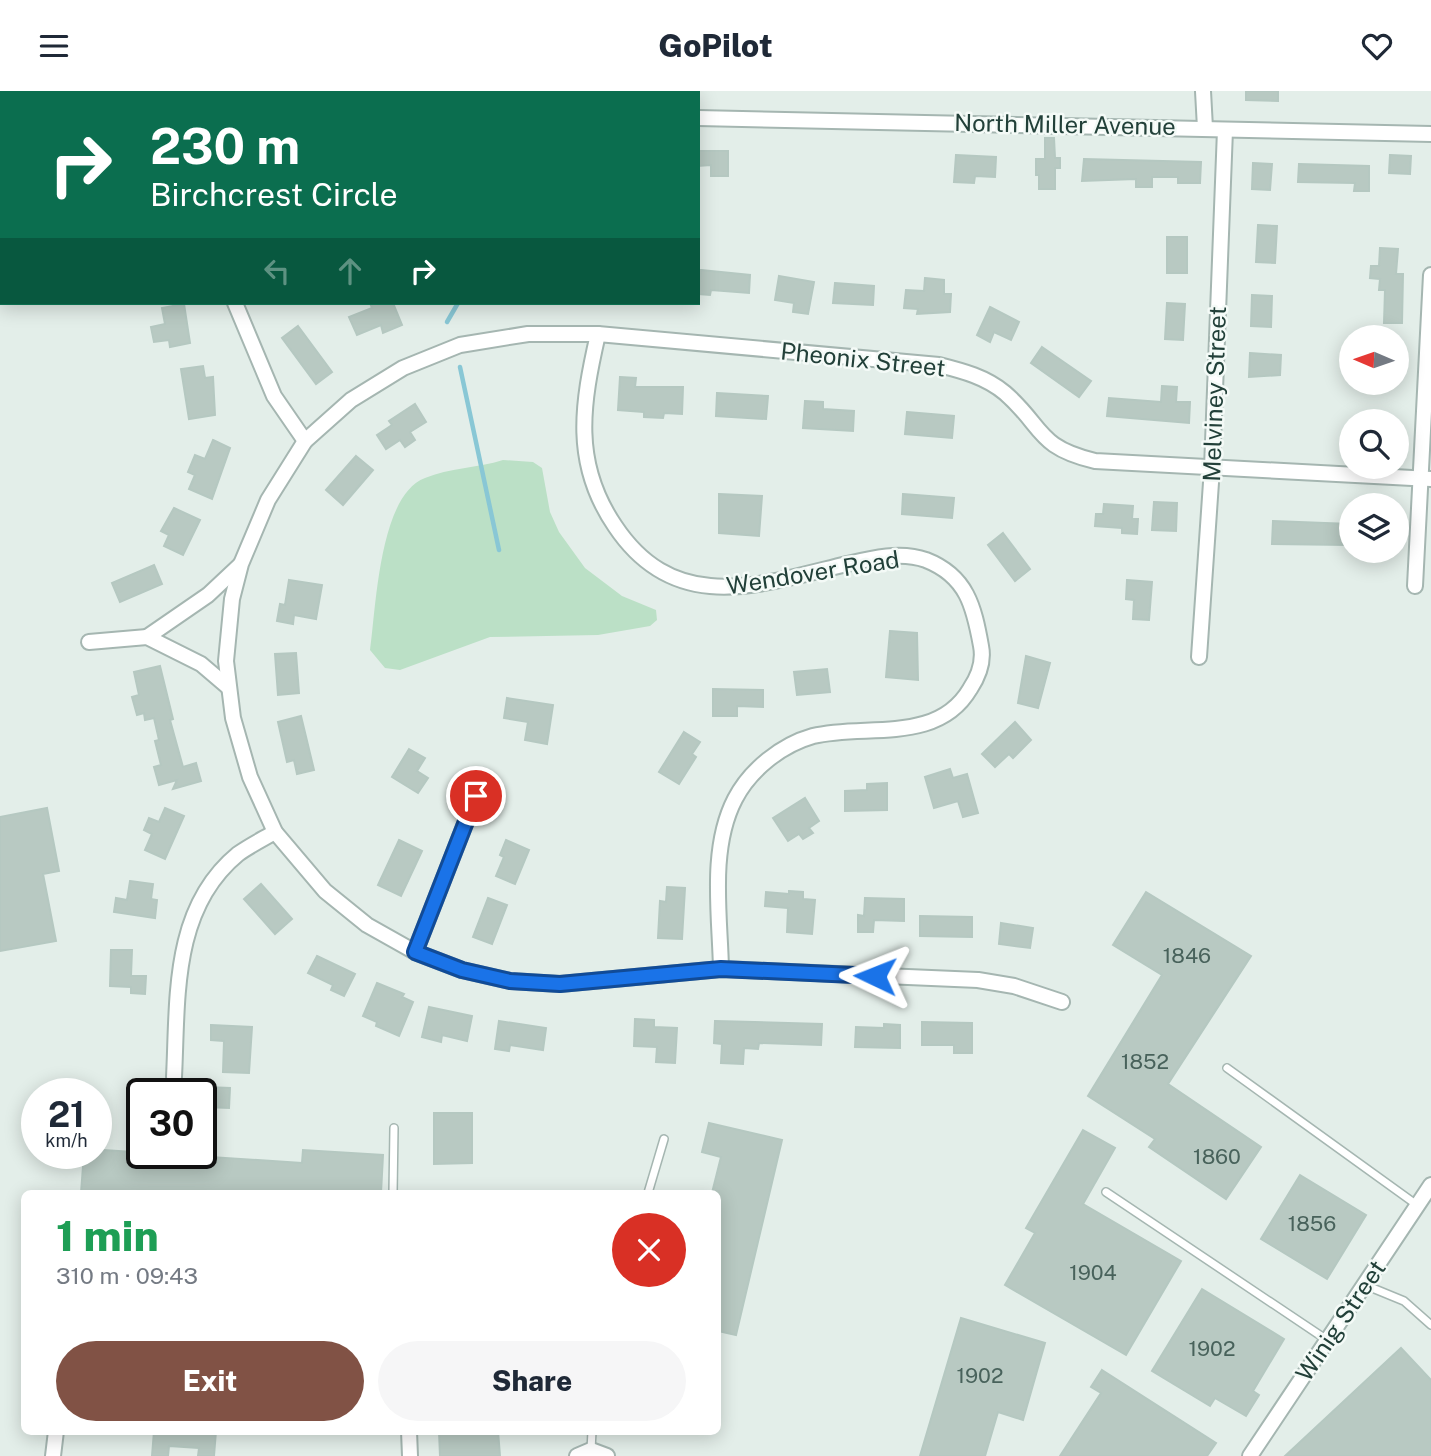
<!DOCTYPE html>
<meta charset="utf-8">
<style>
:root{--surface:#fff;--page:#f6f6f7;--text:#1f2937;--muted:#747a83;--accent:#815245}
body{margin:0;font-family:"Public Sans",sans-serif;background:var(--page);color:var(--text);height:100vh;display:flex;flex-direction:column;font-size:26px;white-space:nowrap}
*{box-sizing:border-box;margin:0}
p{font-size:23px;color:var(--muted)}
.icon{flex:none;width:38px;height:38px;fill:none;stroke:currentColor;stroke-width:2;stroke-linecap:round;stroke-linejoin:round}
.map{position:relative;flex:1;overflow:hidden}
.drawer{position:absolute;left:21px;top:1099px;width:700px;height:245px;display:flex;flex-direction:column;background:var(--surface);border-radius:10px;box-shadow:0 4px 18px #0003}
.drawer>*{flex:none}
.top-card{position:absolute;left:0px;top:0px;width:700px;height:214px;box-shadow:0 4px 18px #0003;background:#0b6e4f;color:#fff;overflow:hidden}
.needle{width:46px;rotate:272deg}
.buttons{position:absolute;left:1339px;top:234px;display:grid;gap:14px}
.buttons a{display:grid;place-items:center;width:70px;height:70px;border-radius:50%;background:var(--surface);box-shadow:0 4px 18px #0003;font-size:35px}
.speed{position:absolute;left:21px;top:987px;display:flex;gap:14px;font-size:35px;font-weight:700;text-align:center}
.speed>*{display:grid;place-content:center;width:91px;height:91px;border-radius:50%;background:var(--surface);box-shadow:0 4px 18px #0003;line-height:1}
.speed small{font-size:18px;font-weight:400}
.speed .limit{border:4px solid #111;border-radius:10px;background:#fff;color:#111}
.pin{position:absolute;display:grid;place-items:center;width:60px;height:60px;color:#fff;margin:-30px;border:4px solid #fff;border-radius:50%;box-shadow:0 2px 7px #0007}
.me{position:absolute;width:77px;margin:-38px;rotate:272deg;stroke-linejoin:round;filter:drop-shadow(0 0 5px #0008)}
.turn{display:flex;align-items:center;gap:24px;height:147px;padding:0 35px;font-size:32px}
.turn .icon{width:91px;height:91px;stroke-width:2.5}
.turn b{display:block;font-size:49px;line-height:60px}
.lanes{display:flex;align-items:center;height:66px;padding:0 35px;background:#0003;justify-content:center;gap:35px;direction:ltr}
.lanes .off{opacity:.35}
.round{display:grid;place-items:center;flex:none;width:74px;height:74px;border-radius:37px;background:var(--page)}
.overview{display:flex;align-items:center;justify-content:space-between;height:119px;padding:0 35px}
h1{font-size:42px;font-weight:800;line-height:52px;color:#1e9e55}
.button{display:flex;gap:14px;margin-top:auto;padding:14px 35px}
.button a{flex:1;height:80px;border-radius:42px;background:var(--accent);color:#fff;font-size:28px;font-weight:800;line-height:80px;text-align:center}
.button a+a{background:var(--page);color:var(--text)}
header{display:flex;justify-content:space-between;align-items:center;height:91px;padding:0 35px;background:var(--surface);font-size:32px;font-weight:800}
.map>svg:first-child{display:block}
.green{fill:#bbe0c6}
.lines{fill:none;stroke-linecap:round;stroke-linejoin:round}
.stream{stroke:#89c7d5;stroke-width:4.5}
.building{fill:#b8c9c2;stroke:#b5c8c1;stroke-width:2}
.lane-casing{stroke:#a5b6b1;stroke-width:10}
.street-casing{stroke:#a5b6b1;stroke-width:18}
.lane{stroke:#fff;stroke-width:7}
.street{stroke:#fff;stroke-width:14}
.route-casing{stroke:#114b97;stroke-width:18}
.route{stroke:#1a73e8;stroke-width:12}
.labels{text-anchor:middle;stroke-width:5;stroke-linejoin:round;paint-order:stroke}
.number-label{font-size:21px;fill:#48625b}
.street-label{font-size:24px;fill:#224039;stroke:#f4faf7}
</style>
<header><svg class="icon" aria-label="menu" viewBox="0 0 24 24"><path d="M4 6h16M4 12h16M4 18h16"/></svg>GoPilot<svg class="icon" aria-label="heart" viewBox="0 0 24 24"><path d="M12 20l-8-8c-3-5 5-10 8-4 3-6 11-1 8 4z"/></svg></header>
<div class="map">
<svg width="1431" height="1365" viewBox="0 0 1431 1365">
<rect width="100%" height="100%" fill="#e3eee9"/>
<path class="green" d="M503,369L533,371L542,377L550,421L559,441L585,477L622,505L656,519L657,529L650,535L598,544L490,546L400,579L385,577L370,559C376,518 379,404 425,387C449,377 478,377 503,369Z"/>
<g class="lines">
<g class="stream">
<polyline points="481,0 482,2"/>
<polyline points="447,231 458,212"/>
<polyline points="460,276 499,459"/>
</g>
</g>
<g class="building">
<polygon points="1246,0 1278,0 1278,10 1246,9"/>
<polygon points="1045,47 1054,47 1055,67 1060,67 1060,77 1055,77 1055,98 1039,98 1039,84 1036,84 1036,68 1045,68"/>
<polygon points="698,60 728,60 728,85 711,85 711,74 698,75"/>
<polygon points="956,64 996,66 995,86 975,85 974,92 954,91"/>
<polygon points="1390,64 1411,65 1410,83 1389,82"/>
<polygon points="1084,68 1201,71 1200,92 1178,92 1178,86 1152,86 1152,96 1136,96 1136,88 1082,90"/>
<polygon points="1253,72 1272,73 1270,99 1252,98"/>
<polygon points="1299,73 1369,75 1369,100 1354,100 1355,92 1298,91"/>
<polygon points="1258,134 1277,135 1275,172 1256,171"/>
<rect x="1167" y="146" width="20" height="36"/>
<polygon points="1380,157 1398,158 1396,183 1403,183 1402,232 1384,232 1385,199 1379,199 1380,188 1370,187 1371,175 1379,175"/>
<polygon points="701,179 750,184 749,202 711,199 710,204 699,203"/>
<polygon points="779,185 814,191 808,223 793,221 794,212 775,209"/>
<polygon points="925,187 944,189 944,203 951,203 950,221 917,223 918,218 904,217 906,199 924,200"/>
<polygon points="835,192 874,195 873,214 833,212"/>
<polygon points="1252,204 1272,205 1271,236 1251,235"/>
<polygon points="370,212 393,212 402,234 383,242 381,234 357,244 349,226 372,217"/>
<polygon points="1167,212 1185,213 1183,249 1165,248"/>
<polygon points="184,213 190,252 170,256 169,249 154,251 151,236 165,233 162,217"/>
<polygon points="990,216 1019,231 1011,249 994,241 990,251 977,244"/>
<polygon points="298,235 332,281 316,293 282,247"/>
<polygon points="1042,256 1091,290 1079,306 1031,272"/>
<polygon points="1250,262 1281,264 1280,284 1249,286"/>
<polygon points="203,275 205,287 213,286 215,324 189,328 181,278"/>
<polygon points="620,286 636,287 635,296 683,296 682,323 664,322 663,327 644,326 644,321 618,319"/>
<polygon points="1162,295 1177,296 1176,311 1190,311 1189,332 1107,325 1109,307 1161,311"/>
<polygon points="717,302 768,305 766,328 716,325"/>
<polygon points="805,310 823,311 823,318 854,320 853,340 803,337"/>
<polygon points="415,313 426,331 410,341 415,349 405,356 400,349 386,358 377,344 392,334 389,330"/>
<polygon points="907,321 954,325 952,347 905,343"/>
<polygon points="213,349 230,357 212,408 189,398 195,384 188,381 195,364 205,368"/>
<polygon points="356,365 373,379 343,414 326,399"/>
<polygon points="719,403 762,405 759,445 719,442"/>
<polygon points="903,403 954,407 952,427 902,423"/>
<polygon points="1154,411 1177,412 1176,440 1152,439"/>
<polygon points="1104,413 1133,415 1132,428 1138,428 1137,443 1122,442 1122,437 1095,435 1096,423 1103,423"/>
<polygon points="174,417 200,429 183,464 164,455 169,444 161,440"/>
<polygon points="1273,430 1350,433 1348,454 1272,453"/>
<polygon points="1003,442 1030,478 1015,490 988,454"/>
<polygon points="154,474 162,493 120,511 112,492"/>
<polygon points="289,489 322,494 316,528 294,524 293,533 277,530 280,513 285,514"/>
<polygon points="1127,489 1152,491 1149,529 1133,528 1134,509 1126,508"/>
<polygon points="890,540 917,542 918,589 886,586"/>
<polygon points="296,562 299,602 278,604 275,563"/>
<polygon points="1026,565 1050,572 1038,617 1018,612"/>
<polygon points="160,575 173,628 170,629 183,676 196,672 201,690 173,698 177,689 159,694 154,676 161,674 155,650 159,649 154,627 145,629 144,622 137,624 132,606 139,604 134,581"/>
<polygon points="827,578 830,601 797,604 794,581"/>
<polygon points="713,598 763,599 763,616 737,615 737,625 713,625"/>
<polygon points="507,607 553,614 547,653 525,649 528,631 504,627"/>
<polygon points="301,625 314,679 297,683 294,669 287,671 278,631"/>
<polygon points="1015,631 1031,649 1013,667 1009,663 995,676 982,663"/>
<polygon points="684,641 700,651 692,663 696,666 679,693 659,681"/>
<polygon points="409,658 425,667 417,680 428,687 418,702 392,686"/>
<polygon points="950,678 953,687 967,683 978,722 963,726 958,710 934,717 925,686"/>
<polygon points="887,692 887,719 845,720 845,700 867,699 867,693"/>
<polygon points="805,707 819,730 809,737 813,742 803,748 799,743 788,750 773,727"/>
<polygon points="47,717 59,780 43,783 56,850 0,860 0,726"/>
<polygon points="165,717 184,725 165,768 145,759 152,743 144,739 149,727 159,731"/>
<polygon points="399,749 422,760 401,805 378,794"/>
<polygon points="506,749 529,759 515,793 496,785 504,766 500,764"/>
<polygon points="130,790 153,793 151,808 157,809 155,827 114,821 116,807 127,809"/>
<polygon points="261,793 292,828 275,843 244,808"/>
<polygon points="667,796 685,797 682,848 658,847 660,810 666,811"/>
<polygon points="789,800 803,801 803,808 815,809 812,843 787,841 788,817 765,815 766,801 789,803"/>
<polygon points="1146,801 1251,865 1168,993 1261,1056 1226,1108 1149,1056 1155,1048 1088,1005 1162,884 1113,854"/>
<polygon points="488,807 507,814 492,853 473,846"/>
<polygon points="865,807 904,808 904,830 874,829 873,841 858,841 858,824 864,825"/>
<polygon points="920,825 972,826 972,846 920,845"/>
<polygon points="1001,832 1033,837 1030,857 999,853"/>
<polygon points="111,859 132,859 131,885 146,885 145,903 131,902 131,896 110,895"/>
<polygon points="317,865 355,883 344,905 331,899 333,894 308,882"/>
<polygon points="377,892 404,903 402,906 413,911 399,945 376,935 377,931 363,925"/>
<polygon points="429,916 472,925 467,950 442,944 441,951 422,946"/>
<polygon points="635,928 654,929 654,936 677,937 675,972 656,971 657,956 634,955"/>
<polygon points="499,930 546,937 543,959 510,954 509,960 495,958"/>
<polygon points="715,930 822,933 821,954 759,952 758,958 744,957 743,973 721,972 722,953 714,952"/>
<polygon points="922,931 972,932 972,962 954,962 954,954 922,954"/>
<polygon points="884,933 900,934 900,957 855,956 856,936 884,937"/>
<polygon points="211,934 252,936 249,982 223,981 224,950 211,949"/>
<polygon points="205,996 230,997 229,1017 205,1016"/>
<polygon points="434,1022 472,1022 472,1072 434,1073"/>
<polygon points="709,1032 782,1049 736,1244 718,1240 718,1102 712,1102 721,1066 702,1061"/>
<polygon points="1083,1039 1115,1057 1083,1113 1181,1170 1126,1264 1005,1194 1035,1142 1026,1137"/>
<polygon points="103,1059 302,1072 303,1059 383,1064 381,1102 81,1102 84,1062"/>
<polygon points="1300,1084 1366,1124 1327,1188 1261,1148"/>
<polygon points="1202,1198 1284,1248 1253,1300 1259,1304 1246,1325 1215,1307 1210,1315 1152,1280"/>
<polygon points="961,1227 1045,1252 1023,1329 998,1321 985,1365 920,1365"/>
<polygon points="1401,1257 1431,1289 1431,1365 1285,1365"/>
<polygon points="1102,1279 1216,1352 1207,1365 1060,1365 1101,1302 1091,1296"/>
<polygon points="154,1340 216,1340 214,1365 198,1365 199,1357 169,1355 168,1365 152,1365"/>
<polygon points="439,1340 498,1340 500,1365 440,1365"/>
</g>
<g class="lines">
<defs>
<g id="lane">
<polyline points="1227,977 1417,1114"/>
<polyline points="1106,1101 1327,1249"/>
<polyline points="393,1102 394,1037"/>
<polyline points="648,1102 664,1048"/>
<polyline points="1365,1194 1404,1210 1431,1234"/>
<polyline points="591,1359 592,1340"/>
</g>
<g id="street">
<polyline points="221,0 221,2"/>
<polyline points="1203,0 1205,37"/>
<polyline points="698,27 1431,43"/>
<polyline points="235,212 274,305 305,350"/>
<path d="M598,243C582,313 572,372 615,435C675,525 759,494 847,473C872,467 901,460 926,469C967,485 974,516 981,555C984,570 978,586 970,598C937,654 865,632 813,645C781,654 750,679 735,708C709,758 720,825 721,878"/>
<polyline points="1415,495 1431,184"/>
<polyline points="147,546 208,504 240,474"/>
<polyline points="89,551 147,546 201,573 228,596"/>
<polyline points="1199,566 1212,377 1225,39"/>
<polyline points="415,861 476,705"/>
<path d="M1062,911L1014,895L978,889L721,878L560,893L510,890L462,879L415,861L367,834L325,800L275,741L250,686L233,627L226,570L232,508L241,473L268,409L305,350L351,309L403,277L460,254L528,243H598L939,274C963,280 986,286 1005,302C1044,336 1036,356 1095,370L1431,388"/>
<path d="M174,986C178,908 171,818 238,763C249,755 263,748 275,741"/>
<polyline points="409,1340 410,1365"/>
<polyline points="53,1365 56,1340"/>
<polyline points="577,1365 591,1359 607,1365"/>
<polyline points="1250,1365 1431,1094"/>
</g>
</defs>
<use href="#lane" class="lane-casing"/>
<use href="#street" class="street-casing"/>
<use href="#lane" class="lane"/>
<use href="#street" class="street"/>
</g>
<g class="lines">
<defs>
<polyline id="route" points="476,705 415,861 462,879 510,890 560,893 721,878 875,885"/>
</defs>
<use href="#route" class="route-casing"/>
<use href="#route" class="route"/>
</g>
<g class="labels">
<g class="number-label">
<text x="1187" y="872">1846</text>
<text x="1145" y="978">1852</text>
<text x="1217" y="1073">1860</text>
<text x="1312" y="1140">1856</text>
<text x="1093" y="1189">1904</text>
<text x="1212" y="1265">1902</text>
<text x="980" y="1292">1902</text>
</g>
<g class="street-label">
<text transform="translate(1065 34) rotate(1)" y="8">North Miller Avenue</text>
<text transform="translate(863 269) rotate(6)" y="8">Pheonix Street</text>
<text transform="translate(1215 303) rotate(-88)" y="8">Melviney Street</text>
<text transform="translate(813 482) rotate(-9)" y="8">Wendover Road</text>
<text transform="translate(1341 1230) rotate(-56)" y="8">Winig Street</text>
</g>
</g>
</svg>
<div class="buttons">
<a><svg class="needle" viewBox="-14 -14 28 28"><path d="M0-13l5 13h-10z" fill="#e53935"/><path d="M0 13l5-13h-10z" fill="#747a83"/></svg></a>
<a><svg class="icon" aria-label="search" viewBox="0 0 24 24"><circle cx="10" cy="10" r="6"/><path d="M15 15l6 6"/></svg></a>
<a><svg class="icon" aria-label="layers" viewBox="0 0 24 24"><path d="M12 4l9 5-9 5-9-5zM3 14l9 5 9-5"/></svg></a>
</div>
<div class="speed"><div>21<small>km/h</small></div><div class="limit">30</div></div>
<div class="pin" style="left:476px;top:705px;background:#d93025"><svg class="icon" aria-label="arrive" viewBox="0 0 24 24"><path d="M6 21V4h12l-3 4 3 4H6"/></svg></div>
<svg class="me" style="left:875px;top:885px" viewBox="-20 -20 40 40"><path d="M0-17L14 15 0 8-14 15z" fill="#1a73e8" stroke="#fff" stroke-width="4"/></svg>
<div class="top-card">
<div class="turn"><svg class="icon" aria-label="right" viewBox="0 0 24 24"><path d="M7 20v-9h11M14 6l5 5-5 5"/></svg><div><b>230 m</b>Birchcrest Circle</div></div>
<div class="lanes"><svg class="icon off" aria-label="left" viewBox="0 0 24 24"><path d="M17 20v-9H6M10 6l-5 5 5 5"/></svg><svg class="icon off" aria-label="ahead" viewBox="0 0 24 24"><path d="M12 20V5M6 11l6-6 6 6"/></svg><svg class="icon" aria-label="right" viewBox="0 0 24 24"><path d="M7 20v-9h11M14 6l5 5-5 5"/></svg></div>
</div>
<section class="drawer">
<div class="overview"><div><h1>1 min</h1><p>310 m · 09:43</p></div><a class="round" style="background:#d93025;color:#fff"><svg class="icon" aria-label="close" viewBox="0 0 24 24"><path d="M6 6l12 12M18 6L6 18"/></svg></a></div>
<div class="button"><a>Exit</a><a>Share</a></div>
</section>
</div>
